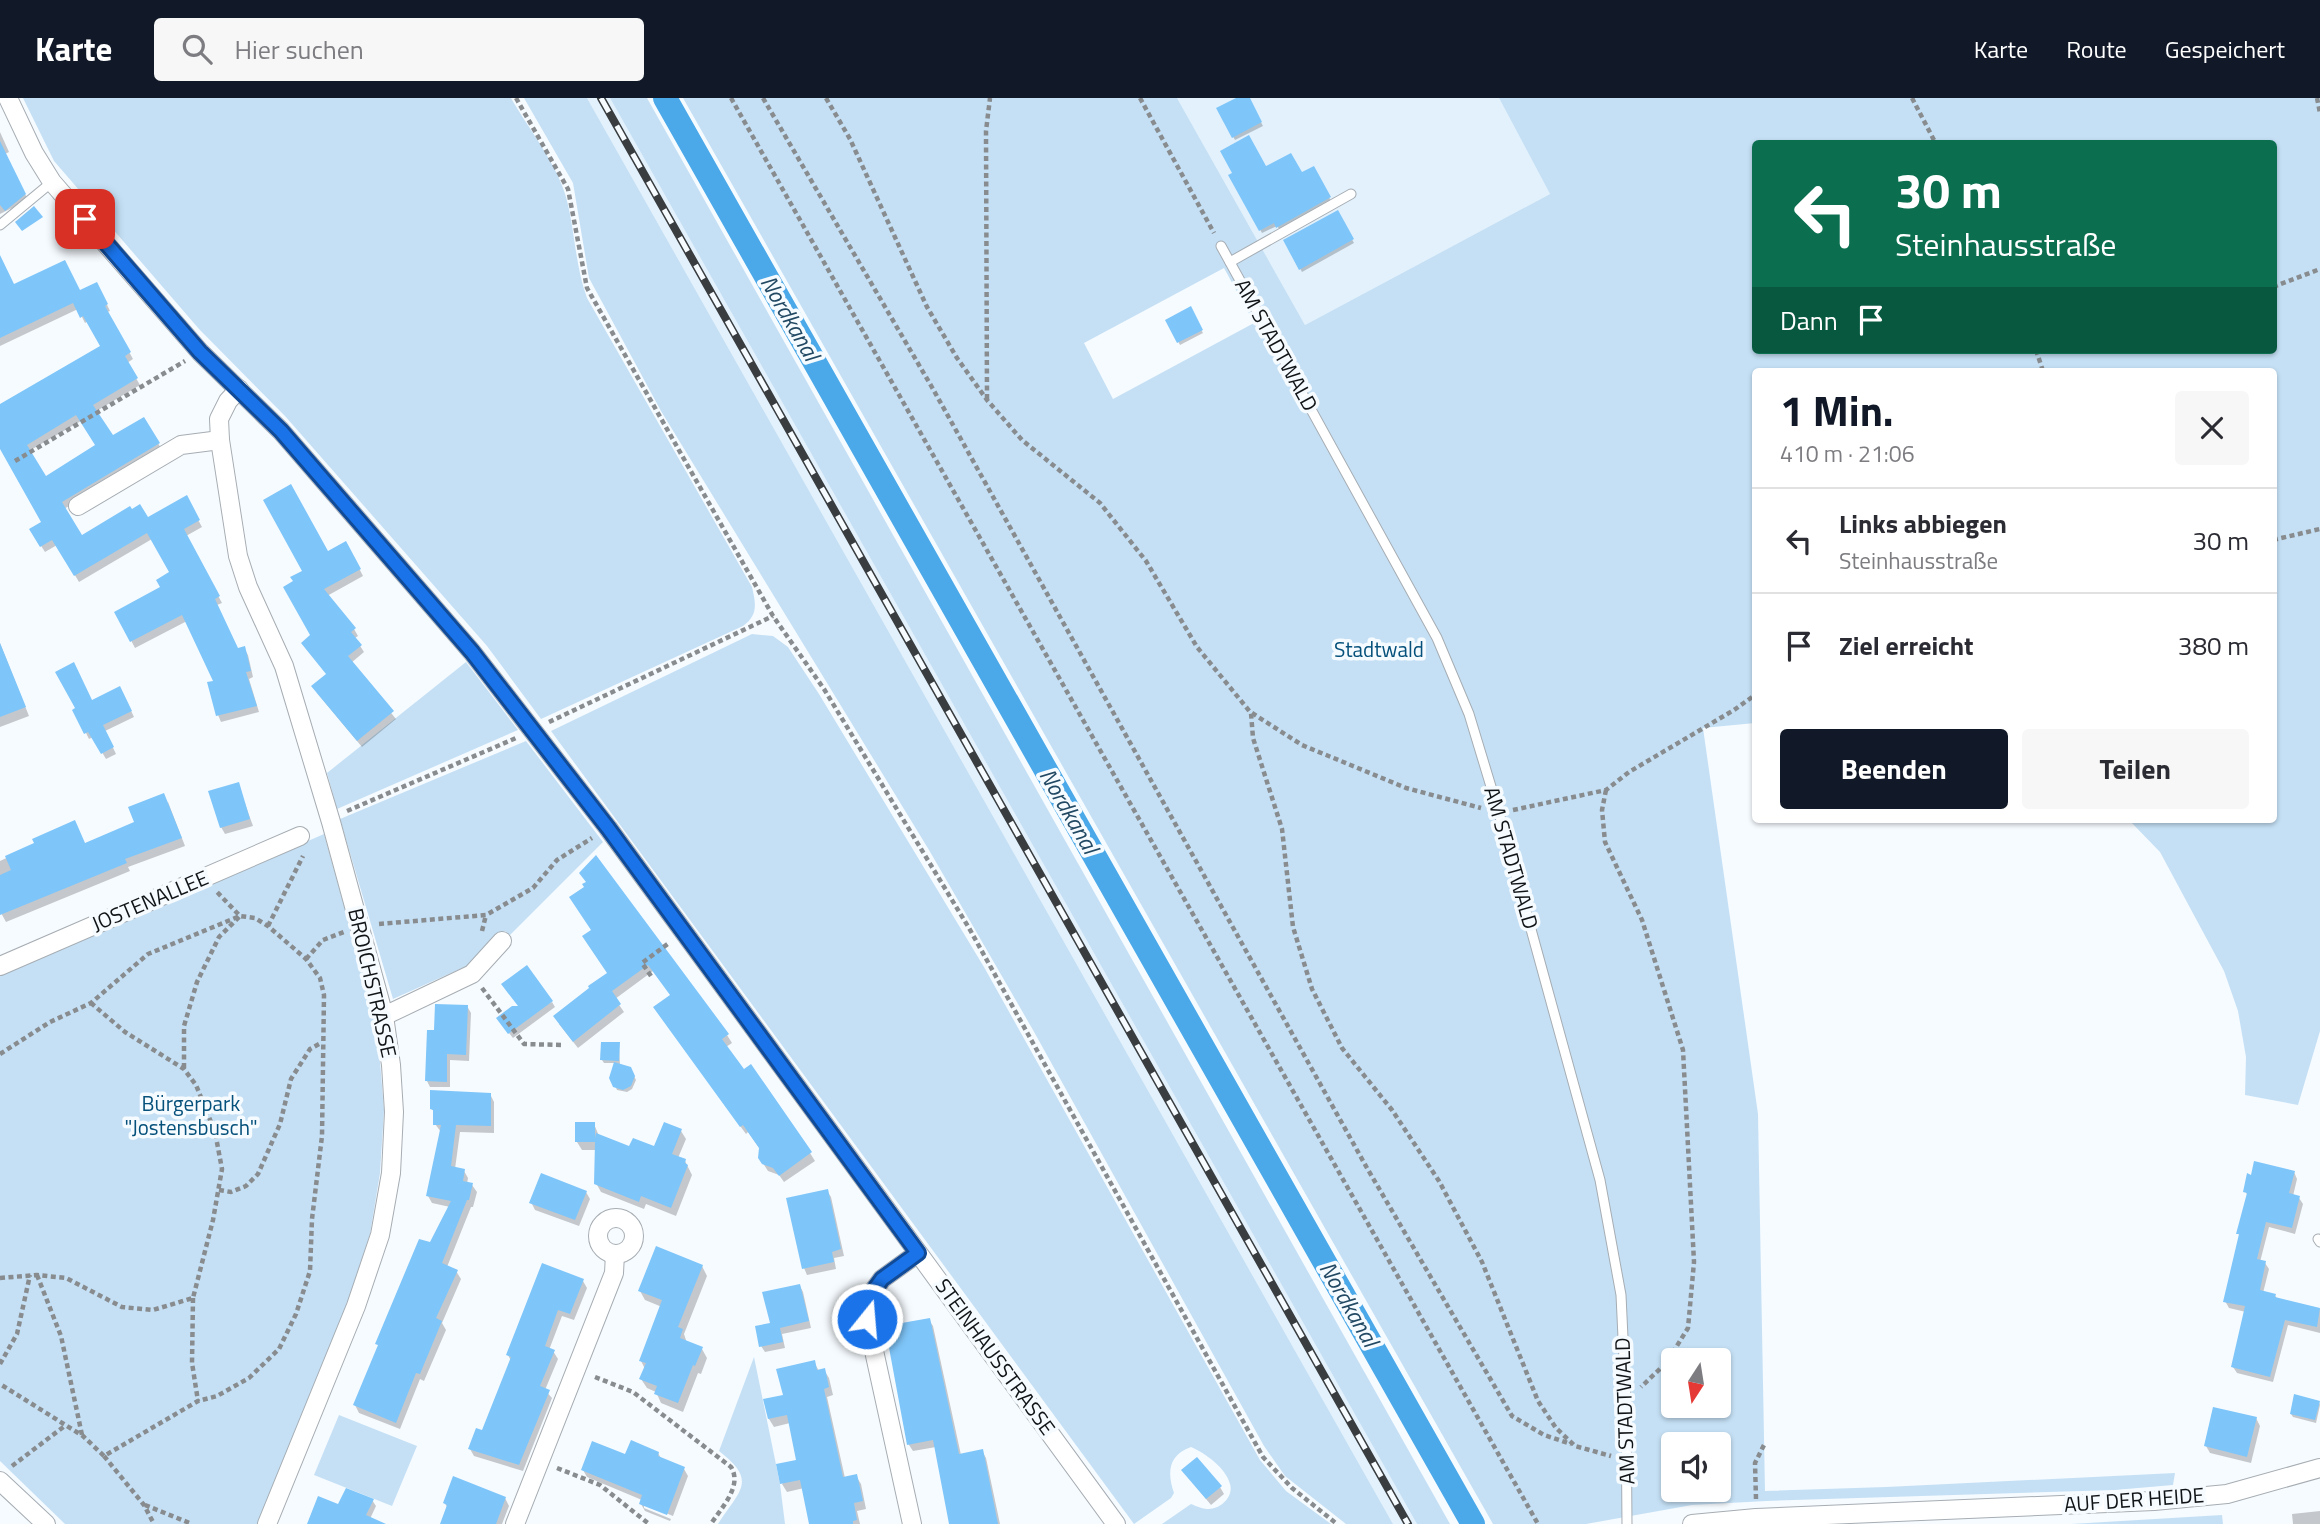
<!DOCTYPE html>
<html lang="de">
<meta charset="utf-8">
<style>
:root{--surface:#fff;--page:#f7f7f7;--text:#2b2b33;--muted:#7c7c81;--line:#e1e1e2;--accent:#111827}
body{margin:0;font-family:"Titillium Web",sans-serif;background:var(--page);color:var(--text);height:100vh;display:flex;flex-direction:column;font-size:26px;white-space:nowrap}
*{box-sizing:border-box;margin:0}
p{font-size:23px;color:var(--muted)}
.icon{flex:none;width:38px;height:38px;fill:none;stroke:currentColor;stroke-width:2;stroke-linecap:round;stroke-linejoin:round}
.map{position:relative;flex:1;overflow:hidden}
.sheet{position:absolute;left:1752px;top:270px;width:525px;height:455px;display:flex;flex-direction:column;background:var(--surface);border-radius:7px;box-shadow:0 2px 5px #0004}
.sheet>*{flex:none}
.hud{position:absolute;left:1752px;top:42px;width:525px;height:214px;border-radius:7px;box-shadow:0 2px 5px #0004;background:#0b6e4f;color:#fff;overflow:hidden}
.needle{width:46px;rotate:192deg}
.fabs{position:absolute;left:1661px;top:1250px;display:grid;gap:14px}
.fabs a{display:grid;place-items:center;width:70px;height:70px;border-radius:7px;background:var(--surface);box-shadow:0 2px 5px #0004;font-size:35px}
.pin{position:absolute;display:grid;place-items:center;width:60px;height:60px;color:#fff;margin:-30px;border-radius:14px;box-shadow:0 4px 10px #0006}
.me{position:absolute;width:77px;margin:-38px;rotate:17deg;stroke-linejoin:round;filter:drop-shadow(0 0 5px #0008)}
.turn{display:flex;align-items:center;gap:24px;height:147px;padding:0 28px;font-size:32px}
.turn .icon{width:91px;height:91px;stroke-width:2.5}
.turn b{display:block;font-size:49px;line-height:60px}
.then{display:flex;align-items:center;height:66px;padding:0 28px;background:#0003;gap:14px;font-size:26px}
.round{display:grid;place-items:center;flex:none;width:74px;height:74px;border-radius:7px;background:var(--page)}
.head{display:flex;align-items:center;justify-content:space-between;height:119px;padding:0 28px}
h1{font-size:42px;font-weight:700;line-height:52px;color:var(--accent)}
.cta{display:flex;gap:14px;margin-top:auto;padding:14px 28px}
.cta a{flex:1;height:80px;border-radius:7px;background:var(--accent);color:#fff;font-size:28px;font-weight:700;line-height:80px;text-align:center}
.cta a+a{background:var(--page);color:var(--text)}
ul{padding:0;list-style:none}
li{display:flex;align-items:center;gap:21px;height:105px;padding:0 28px;border-top:2px solid var(--line)}
li div{flex:1}
li b{display:block;font-size:26px}
li em{font-style:normal}
header{display:flex;align-items:center;gap:42px;box-sizing:border-box;height:98px;padding:0 35px;background:var(--accent);color:#fff}
header strong{font-size:33px}
nav{display:flex;gap:38px;margin-inline-start:auto;font-size:24px}
.search{width:490px;height:63px;background:var(--page);display:flex;align-items:center;gap:18px;box-sizing:border-box;padding:0 24px;border-radius:7px;color:var(--muted);font-size:26px}
.map>svg:first-child{display:block}
.built{fill:#e2f1fc}
.green{fill:#c5e0f5;fill-rule:evenodd}
.shadow{fill:#0003;fill-rule:evenodd}
.lines{fill:none;stroke-linecap:round;stroke-linejoin:round}
.canal{stroke:#4ba9e9;stroke-width:24}
.building{fill:#7ec5f9;fill-rule:evenodd}
.lane-casing{stroke:#a6adb3;stroke-width:11}
.street-casing{stroke:#a6adb3;stroke-width:20}
.path{stroke:#888c8f;stroke-width:4.5;stroke-dasharray:5 3.5;stroke-linecap:butt}
.lane{stroke:#fff;stroke-width:9}
.street{stroke:#fff;stroke-width:18}
.rail-casing{stroke:#393d3f;stroke-width:8}
.rail{stroke:#f6fbff;stroke-width:5;stroke-dasharray:16;stroke-linecap:butt}
.route-casing{stroke:#114b97;stroke-width:18}
.route{stroke:#1a73e8;stroke-width:12}
.labels{text-anchor:middle;stroke-width:7;stroke-linejoin:round;paint-order:stroke}
.street-label{font-size:21px;fill:#111416;stroke:#f6fbff}
.park-label{font-size:21px;fill:#06517b;stroke:#f6fbff}
.water-label{font-size:23px;font-style:italic;fill:#224963;stroke:#f6fbff}
</style>
<header>
<strong>Karte</strong>
<div class="search"><svg class="icon" aria-label="search" viewBox="0 0 24 24"><circle cx="10" cy="10" r="6"/><path d="M15 15l6 6"/></svg>Hier suchen</div>
<nav><a>Karte</a><a>Route</a><a>Gespeichert</a></nav>
</header>
<div class="map">
<svg width="2320" height="1426" viewBox="0 0 2320 1426">
<rect width="100%" height="100%" fill="#f6fbff"/>
<g class="built">
<polygon points="587,0 610,0 1417,1426 1393,1426"/>
<polygon points="1177,0 1499,0 1550,96 1305,227"/>
</g>
<g class="green">
<path d="M23,0H511C528,30 557,66 566,99C575,132 575,167 587,200L752,489C756,506 758,517 743,528L541,621L487,548L285,318L199,231L54,63Z"/>
<polygon points="524,0 587,0 1393,1426 1346,1426 1285,1378 1264,1348 1033,932 929,752 661,313 589,180 573,85"/>
<polygon points="610,0 647,0 1450,1426 1417,1426"/>
<path d="M683,0H1177L1305,227L1550,96L1499,0H2320V933L2298,1007L2245,997L2246,959L2238,913L2224,873L2160,754L2128,721H2273V273H1755V625L1703,630L1758,1016L1765,1393L1886,1389L2175,1375L2173,1387L2115,1392L1766,1403L1692,1407L1586,1426H1493ZM1755,46H2273V252H1755ZM1224,170L1254,225L1113,301L1084,245ZM1673,1262H1718V1307H1673ZM1673,1346H1718V1391H1673Z"/>
<path d="M752,536L773,538L788,549L819,596L984,869L1260,1362L1286,1393L1331,1426H1162L1191,1406C1196,1408 1203,1411 1207,1411C1220,1412 1234,1399 1230,1386C1226,1370 1205,1355 1191,1349C1168,1357 1167,1375 1174,1395L1171,1400L1134,1426L551,633Z"/>
<polygon points="466,564 518,632 337,711 327,675"/>
<polygon points="526,643 603,744 510,837 505,833 471,866 393,901 340,721"/>
<polygon points="324,736 377,928 384,1012 380,1075 370,1136 348,1203 260,1426 65,1426 0,1363 0,877"/>
<path d="M754,1259L780,1386L785,1426H718C740,1392 758,1383 719,1353Z"/>
<polygon points="339,1317 417,1348 392,1408 314,1377"/>
<polygon points="2222,1417 2223,1426 2071,1426"/>
</g>
<g class="shadow">
<polygon points="1239,0 1248,0 1263,28 1235,42 1218,11"/>
<polygon points="0,34 9,54 5,56 28,102 0,116"/>
<polygon points="1313,70 1331,103 1280,132 1277,128 1262,135 1230,78 1265,71 1301,76"/>
<polygon points="1337,114 1354,145 1302,174 1285,143"/>
<path d="M100,192L110,213L107,214L133,261L127,265L140,287L95,314L113,339L144,321L162,352L64,411L81,439L147,421L186,400L202,429L186,438L222,505L217,507L238,552L244,550L248,557L253,579L249,581L259,614L221,624L218,617L215,584L187,523L135,550L117,515L162,490L171,475L152,441L79,484L57,447L45,454L31,432L44,424L0,348V309L103,249L88,223L85,225L78,211L0,248V199ZM81,323L97,348L45,380L29,353Z"/>
<polygon points="1190,211 1203,235 1180,247 1167,223"/>
<polygon points="346,445 363,478 327,498 354,531 358,538 355,540 364,554 351,565 396,621 362,649 317,595 328,577 312,538 327,455"/>
<polygon points="0,545 29,618 0,629"/>
<polygon points="123,596 134,619 105,633 116,656 106,661 93,639 89,641 86,635 78,611 91,604"/>
<polygon points="238,686 253,728 225,736 221,729"/>
<polygon points="168,704 185,748 128,769 130,773 6,824 0,813 0,763 36,746 85,746 136,725"/>
<polygon points="595,760 727,937 732,945 726,949 743,973 750,968 810,1055 815,1063 784,1084 779,1077 768,1073 759,1059 760,1051 748,1034 746,1036 660,917 672,898 653,873 615,901 624,914 578,950 559,926 609,876 593,833 586,789"/>
<polygon points="552,904 555,909 513,940 502,926"/>
<polygon points="467,908 471,915 469,963 450,962 450,989 430,989 427,983 435,934"/>
<polygon points="619,946 620,968 632,974 636,982 632,991 627,994 617,992 611,979 616,965 604,965 602,962"/>
<polygon points="490,996 494,1004 494,1035 460,1034 455,1071 464,1073 468,1080 467,1086 472,1087 477,1094 473,1109 471,1109 447,1169 456,1173 461,1181 442,1225 446,1232 424,1283 420,1281 400,1331 359,1315 355,1307 379,1249 377,1245 450,1109 432,1105 428,1098 441,1034 435,1026 435,1016 432,1011"/>
<polygon points="594,1026 599,1038 630,1050 655,1051 681,1033 686,1041 678,1060 685,1063 692,1077 676,1118 646,1106 644,1111 601,1094 596,1085 597,1052 582,1052 577,1044"/>
<polygon points="2294,1074 2297,1081 2293,1098 2299,1100 2303,1106 2295,1136 2269,1129 2260,1164 2265,1165 2269,1171 2263,1195 2275,1197 2277,1201 2320,1211 2320,1235 2288,1227 2273,1284 2237,1275 2233,1269 2246,1214 2229,1210 2225,1203 2240,1139 2238,1135 2248,1098 2245,1093"/>
<polygon points="827,1093 831,1099 844,1158 834,1160 836,1171 807,1177 804,1170"/>
<polygon points="586,1094 590,1101 579,1128 535,1112 531,1104"/>
<polygon points="702,1168 707,1178 684,1236 687,1245 702,1251 707,1260 701,1276 698,1275 683,1314 661,1305 656,1294 647,1290 641,1281 645,1271 641,1263 662,1209 645,1202 640,1193"/>
<polygon points="583,1183 587,1190 574,1222 562,1218 549,1252 553,1253 558,1261 545,1292 552,1300 523,1373 474,1358 470,1351 483,1334 511,1263 508,1257"/>
<polygon points="800,1188 803,1194 811,1230 782,1236 785,1250 765,1254 761,1248 772,1226"/>
<polygon points="929,1222 933,1228 961,1357 982,1353 986,1360 1000,1426 952,1426 936,1349 913,1353 909,1347 887,1230"/>
<polygon points="814,1264 819,1273 824,1272 829,1280 833,1297 827,1299 845,1380 856,1378 861,1386 866,1411 857,1413 860,1426 811,1426 804,1390 787,1394 782,1386 798,1363 790,1325 774,1329 769,1321 765,1303 785,1298"/>
<polygon points="2319,1304 2320,1307 2316,1325 2293,1319 2291,1316"/>
<polygon points="2256,1320 2260,1328 2251,1365 2210,1355 2206,1348"/>
<polygon points="658,1355 662,1362 684,1371 688,1378 673,1418 644,1406 644,1410 671,1421 670,1423 645,1413 641,1406 642,1402 587,1379 583,1372 626,1358"/>
<polygon points="1188,1379 1220,1389 1224,1396 1211,1407"/>
<polygon points="505,1400 509,1408 502,1426 442,1426 448,1411 445,1405"/>
<polygon points="372,1402 376,1408 369,1423 371,1426 309,1426 339,1408"/>
<polygon points="2320,1413 2320,1426 2293,1426 2292,1416"/>
</g>
<g class="lines">
<polyline class="canal" points="665,0 1473,1426"/>
</g>
<g class="building">
<polygon points="1236,0 1250,0 1262,24 1232,40 1216,10"/>
<polygon points="1249,37 1266,68 1291,55 1302,74 1314,68 1331,99 1276,130 1274,125 1259,133 1228,77 1232,75 1220,53"/>
<polygon points="0,43 26,96 5,113 0,107"/>
<polygon points="34,108 43,119 22,133 15,124"/>
<polygon points="1338,112 1354,141 1299,172 1283,142"/>
<path d="M0,157L14,186L65,162L80,192L97,184L108,206L105,208L131,254L125,258L138,280L93,307L113,337L144,319L160,345L62,404L82,437L130,408L132,411L140,406L148,419L187,397L200,422L184,431L220,498L215,501L238,550L245,548L251,573L246,574L257,608L216,618L207,584L213,583L182,517L130,544L114,514L160,489L156,482L169,474L147,435L74,478L52,442L40,449L29,431L41,424L0,351V306L100,248L83,218L80,220L73,205L0,240ZM76,317L95,347L46,378L27,347Z"/>
<polygon points="1191,208 1203,232 1177,245 1165,222"/>
<polygon points="291,386 328,453 346,443 361,471 324,491 356,530 351,534 362,547 348,558 394,613 357,643 311,588 326,576 301,545 310,537 283,489 293,483 290,479 302,473 263,402"/>
<polygon points="0,545 26,609 0,619"/>
<polygon points="74,564 92,602 120,588 132,613 103,627 114,649 101,656 88,634 84,636 72,612 75,610 55,574"/>
<polygon points="239,684 250,721 220,730 208,693"/>
<polygon points="164,695 182,740 125,761 127,765 0,817 0,777 11,772 5,758 34,745 32,741 75,722 85,745 134,724 128,709"/>
<polygon points="596,757 729,936 722,941 744,971 751,966 812,1054 779,1078 773,1070 762,1066 758,1060 759,1050 743,1027 740,1029 653,909 670,897 648,867 612,893 621,906 573,944 553,918 589,890 588,888 607,875 582,838 591,832 569,799 584,789 582,786 586,784 579,775"/>
<polygon points="527,867 553,903 508,936 496,920 512,908 518,908 501,886"/>
<polygon points="435,906 468,907 466,957 447,956 447,984 425,983 427,932 434,932"/>
<polygon points="601,944 620,944 619,963 600,962"/>
<polygon points="614,964 631,969 635,978 631,988 623,992 613,989 609,980"/>
<polygon points="430,992 491,995 491,1028 456,1027 451,1068 465,1071 463,1083 473,1085 469,1102 467,1102 442,1165 458,1172 436,1220 442,1223 420,1276 416,1275 396,1325 353,1307 378,1247 375,1246 419,1141 430,1144 451,1103 426,1098 441,1027 433,1027 433,1012 430,1011"/>
<polygon points="575,1024 595,1024 595,1040 596,1035 629,1048 633,1040 654,1048 664,1024 682,1031 672,1056 686,1061 685,1065 688,1067 671,1110 641,1098 639,1104 594,1086 595,1044 575,1044"/>
<polygon points="2254,1063 2295,1073 2289,1095 2300,1098 2292,1130 2266,1124 2257,1161 2266,1163 2260,1192 2276,1196 2275,1199 2320,1210 2317,1229 2285,1222 2270,1279 2231,1269 2245,1208 2223,1204 2239,1136 2236,1136 2247,1095 2243,1094 2247,1075 2251,1077"/>
<polygon points="541,1075 587,1093 575,1122 529,1105"/>
<polygon points="828,1091 841,1151 832,1154 834,1164 802,1171 786,1100"/>
<polygon points="656,1148 703,1167 678,1229 683,1231 680,1240 703,1249 695,1268 693,1267 678,1305 654,1296 657,1288 639,1281 646,1265 639,1263 662,1202 638,1193"/>
<polygon points="542,1165 584,1181 570,1216 558,1212 545,1248 555,1252 540,1288 550,1292 519,1367 468,1351 476,1330 482,1332 511,1259 506,1257"/>
<polygon points="800,1186 809,1223 780,1230 783,1244 759,1249 755,1228 770,1225 762,1194"/>
<polygon points="930,1220 959,1356 983,1351 998,1426 949,1426 933,1342 907,1347 885,1228"/>
<polygon points="815,1262 817,1272 825,1270 829,1289 824,1291 843,1379 857,1376 863,1403 854,1405 857,1422 853,1423 853,1426 809,1426 800,1382 780,1386 776,1366 796,1362 787,1317 768,1321 763,1301 783,1297 776,1271"/>
<polygon points="2294,1296 2320,1303 2315,1322 2290,1316"/>
<polygon points="2213,1309 2257,1319 2247,1359 2204,1348"/>
<polygon points="631,1342 659,1354 658,1358 685,1369 667,1417 639,1406 642,1397 581,1372 592,1343 625,1356"/>
<polygon points="1197,1359 1222,1388 1206,1401 1181,1372"/>
<polygon points="453,1378 506,1399 496,1426 440,1426 447,1407 443,1405"/>
<polygon points="346,1390 374,1401 366,1417 386,1426 307,1426 318,1398 338,1406"/>
</g>
<g class="lines">
<defs>
<g id="lane">
<polyline points="0,127 52,84"/>
<polyline points="1221,148 1437,540 1469,616 1499,715 1600,1082 1621,1197 1626,1304 1627,1426"/>
<polyline points="1230,164 1351,96"/>
<polyline points="2318,1141 2320,1144"/>
</g>
<g id="street">
<polyline points="8,0 34,55 52,84 200,254 281,333 472,554 608,730 1116,1426"/>
<polyline points="239,291 228,303 219,321 220,342 238,458 248,489 284,568 331,724 384,918 391,967 394,1014 391,1075 380,1137 356,1208 267,1426"/>
<polyline points="78,408 181,347 220,342"/>
<polyline points="0,868 300,738"/>
<polyline points="384,918 472,876 502,843"/>
<circle cx="616" cy="1138" r="18"/>
<polyline points="0,1383 46,1426"/>
<polyline points="515,1426 614,1175 615,1156"/>
<polyline points="912,1426 867,1221 869,1199 882,1181 918,1155"/>
<polyline points="1692,1426 1756,1420 2154,1403 2227,1396 2320,1370"/>
</g>
</defs>
<use href="#lane" class="lane-casing"/>
<use href="#street" class="street-casing"/>
<g class="path">
<polyline points="516,0 568,91 587,190 773,518 824,591 969,830 1263,1359 1292,1390 1337,1426"/>
<polyline points="731,0 1538,1426"/>
<polyline points="763,0 933,291 1367,1070 1512,1318 1544,1337 1571,1346"/>
<polyline points="826,0 850,41 927,209 957,260 987,302 1022,342 1100,405 1146,463 1197,549 1251,615 1253,640 1282,731 1293,829 1312,891 1342,950 1392,1012 1439,1083 1482,1164 1538,1303 1556,1330 1575,1348 1611,1358"/>
<polyline points="1140,0 1214,135"/>
<polyline points="1912,0 1936,46"/>
<polyline points="2317,0 2320,15"/>
<polyline points="2273,189 2320,171"/>
<polyline points="2036,252 2043,273"/>
<polyline points="987,301 986,33 990,0"/>
<polyline points="15,363 185,263"/>
<polyline points="2273,442 2320,431"/>
<polyline points="1252,615 1302,647 1406,690 1481,710"/>
<polyline points="549,624 773,518"/>
<polyline points="1606,692 1602,712 1605,744 1642,822 1683,952 1694,1164 1688,1230 1667,1264 1641,1289"/>
<polyline points="1513,712 1606,692 1629,674 1734,612 1755,597"/>
<polyline points="347,713 516,640"/>
<polyline points="379,826 486,817 533,790 557,762 592,740"/>
<polyline points="268,828 303,758"/>
<polyline points="482,833 486,817"/>
<polyline points="306,861 323,842 344,834"/>
<polyline points="651,878 642,865 669,845"/>
<polyline points="482,890 524,946 563,947"/>
<polyline points="0,956 50,924 91,905 148,856 240,818 255,820 268,828 306,861 320,880 324,897 322,1038 312,1121 310,1173 296,1216 279,1251 249,1280 217,1298 198,1303 104,1358 83,1338 0,1286"/>
<polyline points="184,970 184,928 197,884 219,839 240,818 217,794"/>
<polyline points="219,1092 231,1094 246,1088 258,1076 280,1026 291,981 310,951 321,945"/>
<polyline points="37,1177 61,1238 82,1337"/>
<polyline points="0,1180 37,1177 66,1180 122,1209 153,1212 193,1200 213,1122 222,1071 215,1034 196,987 184,971 125,934 91,905"/>
<polyline points="193,1200 192,1265 198,1303"/>
<polyline points="0,1266 17,1236 30,1177"/>
<path d="M595,1279L633,1294L731,1369C743,1388 721,1410 711,1426"/>
<polyline points="104,1358 144,1407 154,1426"/>
<polyline points="12,1368 66,1327"/>
<polyline points="557,1370 600,1387 649,1426"/>
<polyline points="1756,1401 1755,1365 1764,1347"/>
<polyline points="145,1407 192,1426"/>
</g>
<use href="#lane" class="lane"/>
<use href="#street" class="street"/>
<defs>
<polyline id="rail" points="601,0 1408,1426"/>
</defs>
<use href="#rail" class="rail-casing"/>
<use href="#rail" class="rail"/>
</g>
<g class="lines">
<defs>
<polyline id="route" points="85,121 200,254 281,333 472,554 608,730 918,1155 882,1181 869,1199 867,1221"/>
</defs>
<use href="#route" class="route-casing"/>
<use href="#route" class="route"/>
</g>
<g class="labels">
<g class="street-label">
<text transform="translate(1276 247) rotate(61)" y="7">AM STADTWALD</text>
<text transform="translate(1511 760) rotate(74)" y="7">AM STADTWALD</text>
<text transform="translate(150 803) rotate(-23)" y="7">JOSTENALLEE</text>
<text transform="translate(372 885) rotate(77)" y="7">BROICHSTRASSE</text>
<text transform="translate(995 1259) rotate(54)" y="7">STEINHAUSSTRASSE</text>
<text transform="translate(1625 1313) rotate(-92)" y="7">AM STADTWALD</text>
<text transform="translate(2134 1402) rotate(-4)" y="7">AUF DER HEIDE</text>
</g>
<g class="park-label">
<text x="1379" y="559">Stadtwald</text>
<text x="191" y="1013">Bürgerpark<tspan x="191" dy="24">"Jostensbusch"</tspan></text>
</g>
<g class="water-label">
<text transform="translate(790 220) rotate(60)" y="8">Nordkanal</text>
<text transform="translate(1069 713) rotate(60)" y="8">Nordkanal</text>
<text transform="translate(1349 1206) rotate(60)" y="8">Nordkanal</text>
</g>
</g>
</svg>
<div class="fabs">
<a><svg class="needle" viewBox="-14 -14 28 28"><path d="M0-13l5 13h-10z" fill="#e53935"/><path d="M0 13l5-13h-10z" fill="#7c7c81"/></svg></a>
<a><svg class="icon" aria-label="sound" viewBox="0 0 24 24"><path d="M4 9h4l5-4v14l-5-4H4zM17 9q2 3 0 6"/></svg></a>
</div>
<div class="pin" style="left:85px;top:121px;background:#d93025"><svg class="icon" aria-label="arrive" viewBox="0 0 24 24"><path d="M6 21V4h12l-3 4 3 4H6"/></svg></div>
<svg class="me" style="left:867px;top:1221px" viewBox="-20 -20 40 40"><circle r="17" fill="#1a73e8" stroke="#fff" stroke-width="3"/><path d="M0-11L8 9 0 5-8 9z" fill="#fff"/></svg>
<div class="hud">
<div class="turn"><svg class="icon" aria-label="left" viewBox="0 0 24 24"><path d="M17 20v-9H6M10 6l-5 5 5 5"/></svg><div><b>30 m</b>Steinhausstraße</div></div>
<div class="then">Dann<svg class="icon" aria-label="arrive" viewBox="0 0 24 24"><path d="M6 21V4h12l-3 4 3 4H6"/></svg></div>
</div>
<section class="sheet">
<div class="head"><div><h1>1 Min.</h1><p>410 m · 21:06</p></div><a class="round"><svg class="icon" aria-label="close" viewBox="0 0 24 24"><path d="M6 6l12 12M18 6L6 18"/></svg></a></div>
<ul>
<li><svg class="icon" aria-label="left" viewBox="0 0 24 24"><path d="M17 20v-9H6M10 6l-5 5 5 5"/></svg><div><b>Links abbiegen</b><p>Steinhausstraße</p></div><em>30 m</em></li>
<li><svg class="icon" aria-label="arrive" viewBox="0 0 24 24"><path d="M6 21V4h12l-3 4 3 4H6"/></svg><div><b>Ziel erreicht</b></div><em>380 m</em></li>
</ul>
<div class="cta"><a>Beenden</a><a>Teilen</a></div>
</section>
</div>
